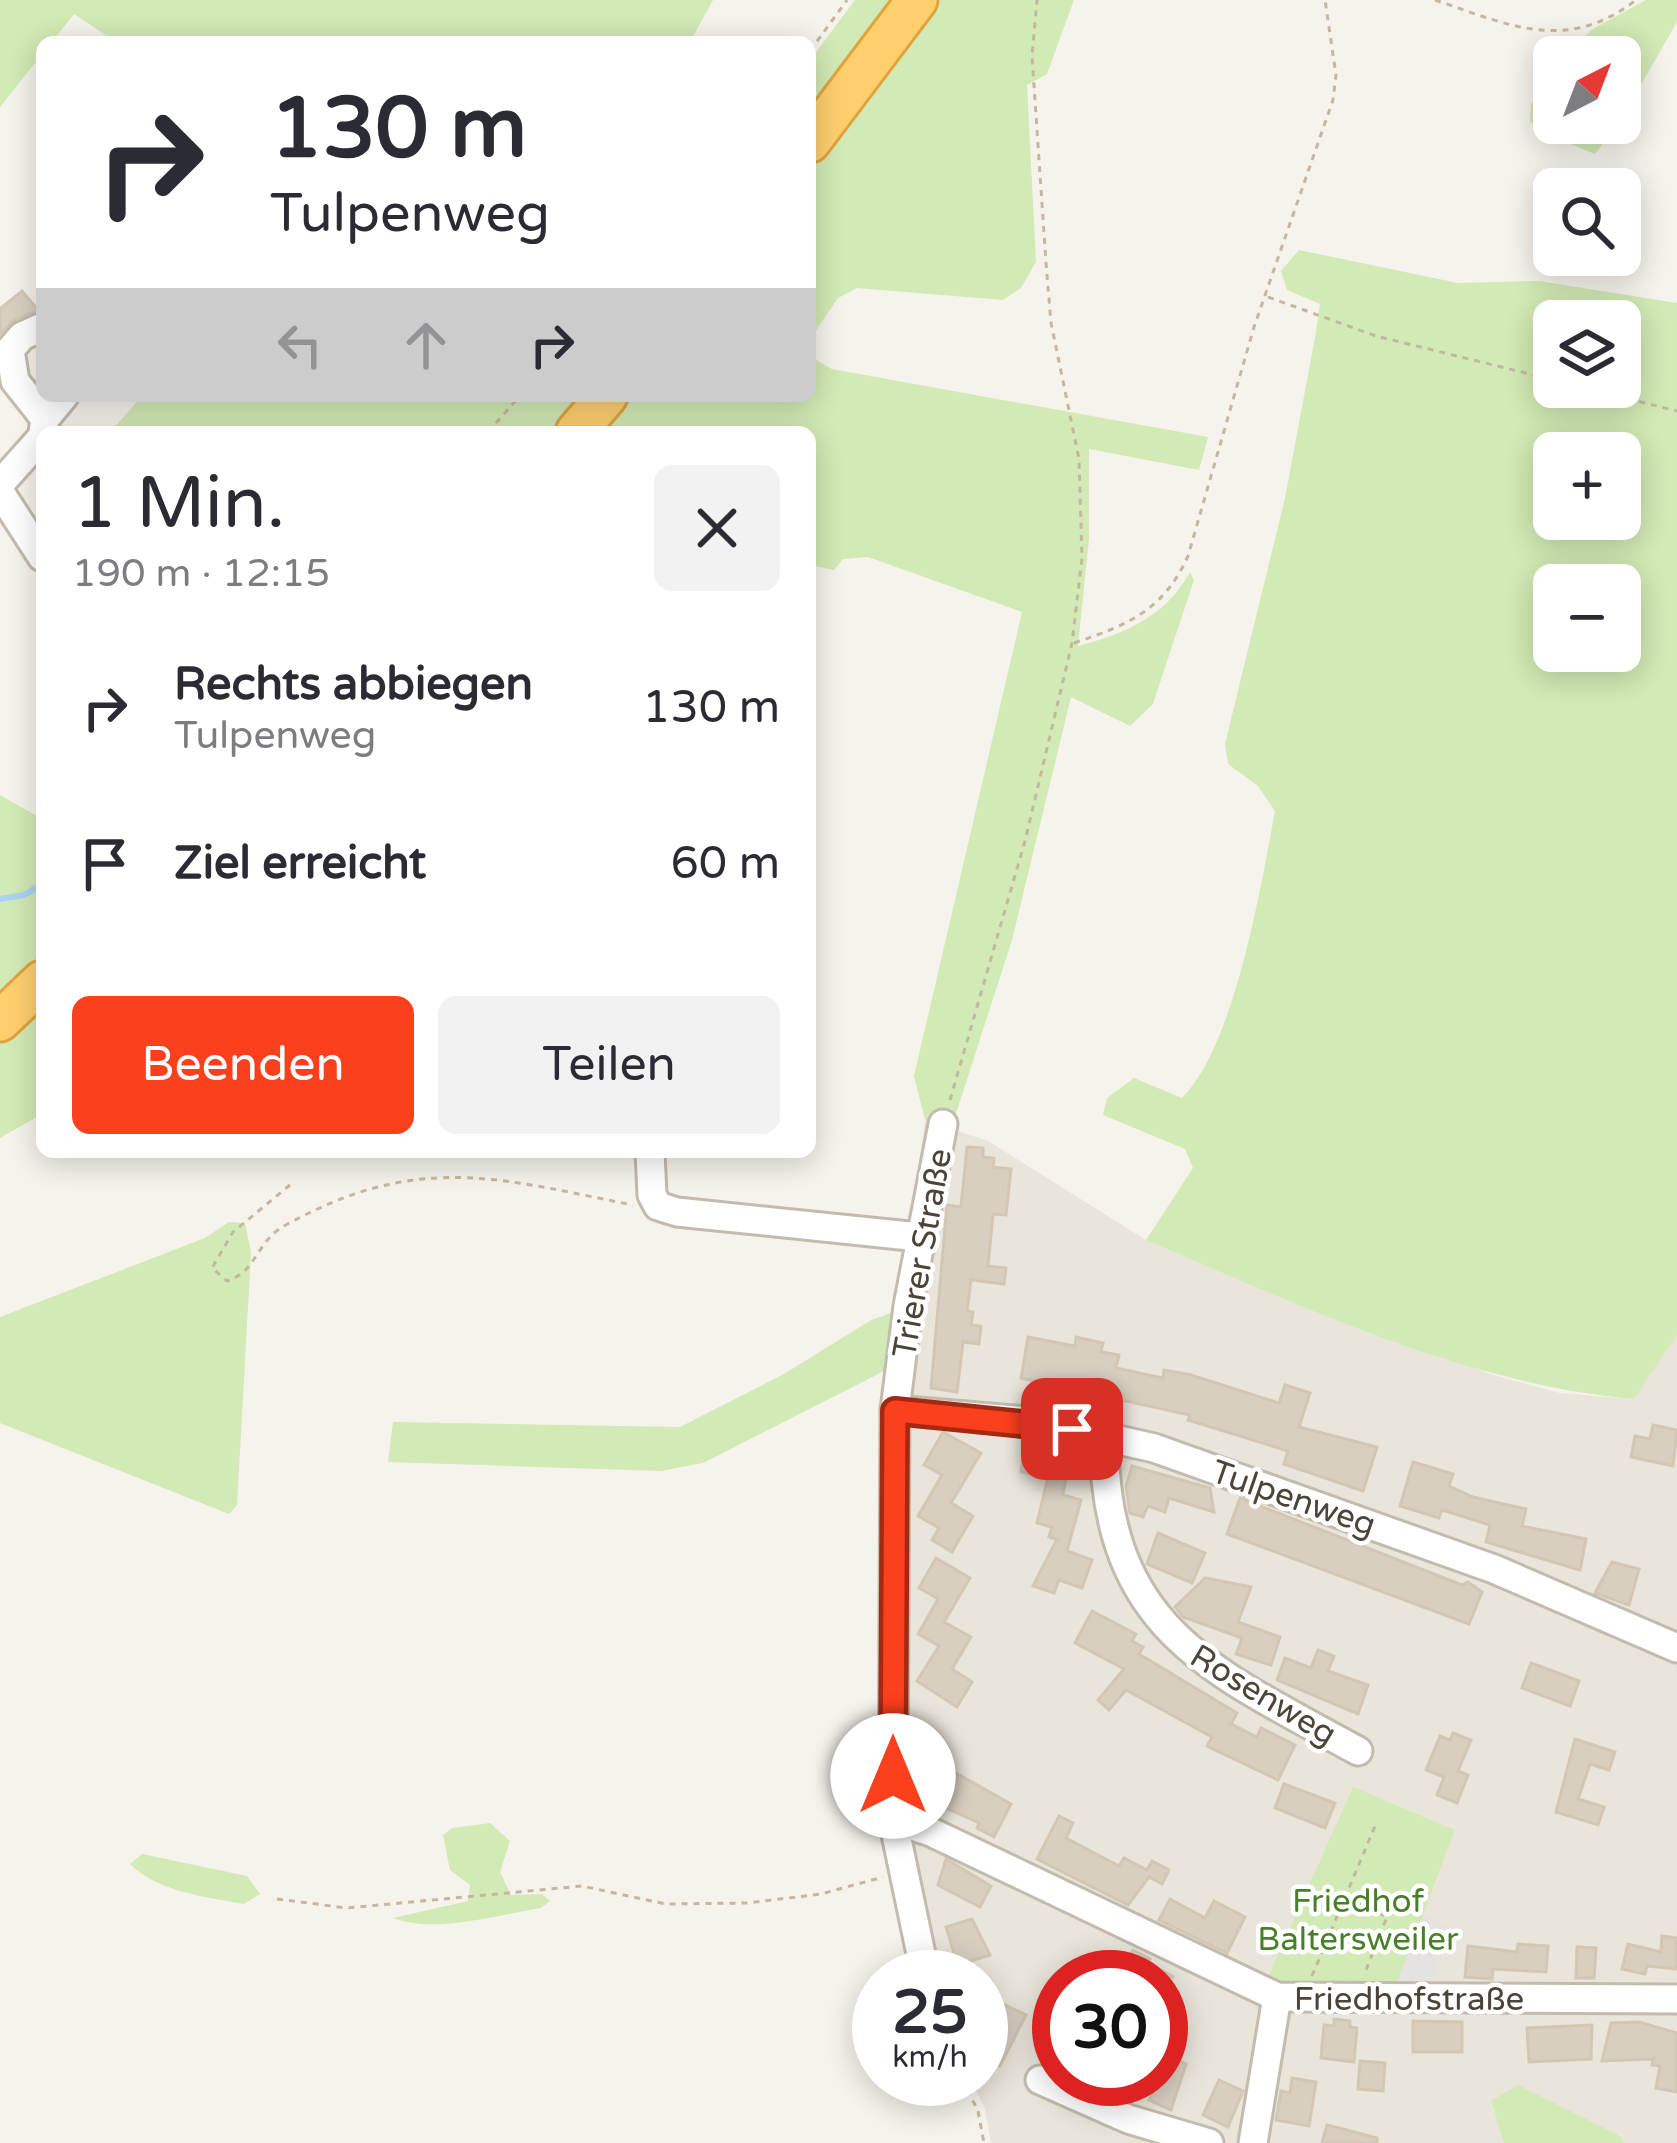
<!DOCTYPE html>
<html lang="de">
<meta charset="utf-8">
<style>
:root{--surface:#fff;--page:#f2f2f3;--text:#2b2b33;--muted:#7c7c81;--accent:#fc3f1d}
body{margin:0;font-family:"Varela Round",sans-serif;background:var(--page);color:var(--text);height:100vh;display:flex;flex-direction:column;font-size:45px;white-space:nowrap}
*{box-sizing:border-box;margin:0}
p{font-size:39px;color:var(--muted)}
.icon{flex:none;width:66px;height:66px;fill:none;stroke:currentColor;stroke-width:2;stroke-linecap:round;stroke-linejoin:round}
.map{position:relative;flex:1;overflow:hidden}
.drawer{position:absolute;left:36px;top:426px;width:780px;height:732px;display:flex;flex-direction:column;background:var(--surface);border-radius:18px;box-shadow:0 6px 30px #0003}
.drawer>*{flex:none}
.banner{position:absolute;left:36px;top:36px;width:780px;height:366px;border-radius:18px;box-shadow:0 6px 30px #0003;background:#fff;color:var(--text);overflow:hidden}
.needle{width:78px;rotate:42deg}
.buttons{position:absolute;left:1533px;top:36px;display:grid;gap:24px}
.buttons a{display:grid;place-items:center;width:108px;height:108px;border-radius:18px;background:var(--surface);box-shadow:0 6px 30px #0003;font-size:60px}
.speed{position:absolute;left:852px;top:1950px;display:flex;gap:24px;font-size:60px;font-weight:700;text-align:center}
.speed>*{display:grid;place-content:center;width:156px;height:156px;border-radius:50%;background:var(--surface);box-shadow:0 6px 30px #0003;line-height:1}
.speed small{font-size:30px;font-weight:400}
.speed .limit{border:18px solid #d22;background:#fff;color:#111}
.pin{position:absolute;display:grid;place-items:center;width:102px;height:102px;color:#fff;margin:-51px;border-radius:24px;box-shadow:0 6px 18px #0006}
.me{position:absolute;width:132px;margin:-66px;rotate:0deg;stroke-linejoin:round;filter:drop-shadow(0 0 9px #0008)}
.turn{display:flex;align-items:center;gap:42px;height:252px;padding:0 36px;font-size:54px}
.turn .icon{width:156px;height:156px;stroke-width:2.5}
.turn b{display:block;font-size:84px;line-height:102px}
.lanes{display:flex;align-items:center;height:114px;padding:0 36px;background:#0003;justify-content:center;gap:60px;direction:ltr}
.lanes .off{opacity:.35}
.round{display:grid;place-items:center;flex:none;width:126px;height:126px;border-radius:18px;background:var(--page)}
.overview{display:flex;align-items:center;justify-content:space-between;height:204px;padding:0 36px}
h1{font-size:72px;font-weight:600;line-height:90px}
.button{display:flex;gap:24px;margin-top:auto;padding:24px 36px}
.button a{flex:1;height:138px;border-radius:18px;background:var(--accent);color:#fff;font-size:48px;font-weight:600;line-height:138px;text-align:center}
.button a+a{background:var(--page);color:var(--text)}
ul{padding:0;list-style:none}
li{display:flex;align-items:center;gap:36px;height:156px;padding:0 36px}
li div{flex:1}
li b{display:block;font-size:45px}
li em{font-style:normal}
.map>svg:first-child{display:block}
.residential{fill:#eae5da;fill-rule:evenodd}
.green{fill:#d2eab5;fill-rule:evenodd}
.parking{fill:#e5e3e0}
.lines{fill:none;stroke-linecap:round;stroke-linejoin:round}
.stream{stroke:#a9d4f2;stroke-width:6}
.building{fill:#d8cfc1;stroke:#d3c7b4;stroke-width:3}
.minor-casing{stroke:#c2bbae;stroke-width:33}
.highway-casing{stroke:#e0a43c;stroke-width:45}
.path{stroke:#c4b79f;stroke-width:3;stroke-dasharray:6 6;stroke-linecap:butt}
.minor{stroke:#fff;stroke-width:27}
.highway{stroke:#ffcf6e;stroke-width:39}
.route-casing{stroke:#a42913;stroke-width:30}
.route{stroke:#fc3f1d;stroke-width:21}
.labels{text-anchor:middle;stroke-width:9;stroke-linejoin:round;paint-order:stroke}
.street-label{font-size:33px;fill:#4b4439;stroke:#fff}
.park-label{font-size:33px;fill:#4a7f2a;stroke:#fff}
</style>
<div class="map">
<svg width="1677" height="2143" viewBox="0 0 1677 2143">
<rect width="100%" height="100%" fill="#f6f3ec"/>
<path class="residential" d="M925,1120L988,1141L1146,1240L1490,1374L1560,1393L1633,1399L1677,1335V2143H1624L1622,2136L1491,2101L1504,2143H991L985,2109L970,2079H981V1977H938L885,1826L879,1595L886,1414ZM1059,1977H1161V2079H1059Z"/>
<g class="green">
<polygon points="0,0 713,0 690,42 116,42 74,14 52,42 42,42 42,54 0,107"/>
<polygon points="855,0 1074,0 1047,74 1027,85 1036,262 1021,288 1003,300 857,288 838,298 810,339 810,60"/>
<polygon points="1646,0 1677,0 1677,22 1620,121 1620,57 1564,57 1591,30"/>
<polygon points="1554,71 1554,123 1619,123 1595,154 1545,134 1530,121 1531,104"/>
<path d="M1299,250L1458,283L1539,281L1677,303V1335L1634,1399C1468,1385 1299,1305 1146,1240L1193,1168L1185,1149L1103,1115L1107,1098L1134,1078L1182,1098C1235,1045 1261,886 1275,811L1258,786L1228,764L1225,744L1285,498L1316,332L1320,304L1287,290L1281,271ZM1554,321H1620V387H1554ZM1554,453H1620V519H1554ZM1620,585V651H1554V585Z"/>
<path d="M810,350L811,357L832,369L1208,437L1199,470L1089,449V539L1078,646C1126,633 1165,617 1190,572L1194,580L1153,704L1130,726L1071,697L1012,940L951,1129L925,1120L914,1076L1022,612L868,557L843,559L834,570L810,565V432H110L142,396H810Z"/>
<polygon points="0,795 42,819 42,1114 0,1138"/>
<polygon points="229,1222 245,1223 251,1252 237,1505 229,1514 0,1423 0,1317 205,1238"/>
<polygon points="900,1310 892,1367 703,1463 661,1471 388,1462 393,1422 680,1427 784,1374 871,1320"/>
<polygon points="1353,1787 1455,1830 1392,1996 1265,1984"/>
<path d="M490,1823L510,1841L500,1872L511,1895L542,1894L550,1901L541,1908C496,1915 436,1934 393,1918L468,1901L470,1885L450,1870L443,1835L452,1828Z"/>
<path d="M142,1854L247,1876L260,1894L244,1904C206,1897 158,1892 130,1864Z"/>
<polygon points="1518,2085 1622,2137 1624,2143 1504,2143 1491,2101"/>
</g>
<polygon class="parking" points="1423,1915 1452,1928 1427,1994 1392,1996"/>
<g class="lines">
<polyline class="stream" points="0,899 24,895 42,884"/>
</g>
<g class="building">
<polygon points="22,291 38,310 14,320 0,334 0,309"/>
<polygon points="967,1147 983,1148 983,1157 994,1158 993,1167 1011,1169 1006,1215 993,1214 988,1266 1006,1268 1004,1284 971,1280 967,1311 973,1312 971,1325 981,1326 979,1344 963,1342 957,1392 931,1388 947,1205 961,1207"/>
<polygon points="1028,1337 1075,1346 1076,1337 1103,1343 1101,1352 1119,1355 1116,1368 1163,1378 1164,1370 1191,1375 1279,1403 1285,1385 1310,1393 1299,1427 1377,1447 1363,1491 1284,1464 1288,1451 1188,1420 1190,1415 1021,1378"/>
<polygon points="1653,1425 1677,1430 1673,1466 1631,1457 1635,1436 1650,1439"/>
<polygon points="943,1432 981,1453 951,1503 973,1516 952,1552 932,1540 939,1528 918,1516 942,1475 924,1465"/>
<polygon points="1026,1442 1071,1450 1063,1495 1081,1500 1067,1551 1092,1560 1082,1588 1059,1580 1054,1593 1033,1586 1057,1539 1049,1537 1052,1527 1037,1523 1048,1477 1021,1472"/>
<polygon points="1413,1462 1453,1474 1449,1486 1473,1497 1526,1509 1522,1526 1586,1539 1580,1570 1486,1542 1490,1525 1442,1510 1439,1518 1400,1506"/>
<polygon points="1132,1466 1210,1488 1214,1512 1169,1498 1165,1512 1148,1506 1143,1517 1130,1513 1126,1486"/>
<polygon points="1240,1498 1462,1585 1468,1582 1482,1592 1469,1624 1227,1534"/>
<polygon points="1158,1533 1205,1553 1192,1583 1147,1564"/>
<polygon points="936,1558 970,1578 944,1622 971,1637 952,1669 972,1682 957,1707 917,1681 939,1646 918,1634 938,1599 919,1588"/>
<polygon points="1612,1562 1639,1569 1629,1605 1595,1593"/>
<polygon points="1205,1578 1251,1587 1238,1622 1280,1637 1271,1665 1236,1654 1242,1638 1183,1617 1175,1607"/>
<polygon points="1092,1611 1136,1634 1132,1641 1143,1647 1139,1654 1237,1713 1231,1724 1257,1737 1261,1728 1295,1745 1278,1780 1207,1746 1212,1737 1126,1690 1109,1710 1098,1700 1124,1669 1075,1643"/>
<polygon points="1318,1650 1334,1656 1328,1671 1368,1685 1358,1714 1277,1680 1285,1658 1311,1668"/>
<polygon points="1531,1663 1579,1681 1570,1706 1522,1688"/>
<polygon points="1453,1733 1471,1740 1458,1771 1468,1775 1457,1803 1437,1795 1444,1777 1426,1770 1440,1736 1450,1740"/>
<polygon points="1575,1739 1615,1752 1609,1770 1590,1764 1578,1799 1604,1807 1598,1825 1556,1812"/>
<polygon points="921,1740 945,1753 940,1764 1011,1804 994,1837 977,1828 979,1823 918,1795 932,1768 912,1757"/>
<polygon points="1284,1784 1335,1803 1325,1828 1275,1808"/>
<polygon points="1059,1816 1073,1823 1066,1838 1119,1866 1124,1858 1147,1870 1152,1861 1169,1870 1162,1884 1149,1877 1128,1905 1037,1859"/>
<polygon points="946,1859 991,1886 980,1907 938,1885"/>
<polygon points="1170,1899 1205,1918 1214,1901 1245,1917 1227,1953 1159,1920"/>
<polygon points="972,1919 990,1955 958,1965 946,1927"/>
<polygon points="1662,1936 1677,1938 1677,1969 1647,1966 1645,1974 1622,1969 1628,1944 1661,1952"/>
<polygon points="1518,1944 1548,1946 1546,1972 1493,1969 1492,1979 1465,1977 1468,1946 1517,1952"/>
<polygon points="1577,1947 1596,1948 1594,1978 1576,1978"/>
<polygon points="1133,1950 1150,1959 1148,1963 1174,1977 1119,1977"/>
<polygon points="988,1997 1026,2015 1000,2066 985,2058 992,2043 981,2038 981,2012"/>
<polygon points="1334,2019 1350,2021 1350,2027 1357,2028 1354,2062 1321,2058 1324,2025 1334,2026"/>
<polygon points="1413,2021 1462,2022 1462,2052 1413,2052"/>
<polygon points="1639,2022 1677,2033 1677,2092 1656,2088 1660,2066 1652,2065 1653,2059 1602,2061 1611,2023"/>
<polygon points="1592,2025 1591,2059 1529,2062 1527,2028"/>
<polygon points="1161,2052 1186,2064 1171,2110 1149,2100 1161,2079"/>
<polygon points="1360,2061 1385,2063 1383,2091 1358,2089"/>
<polygon points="1292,2078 1316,2082 1309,2126 1276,2120 1281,2091 1290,2093"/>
<polygon points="1219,2080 1243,2091 1228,2127 1203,2115"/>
<polygon points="1327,2125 1377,2138 1377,2143 1322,2143"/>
</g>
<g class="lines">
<defs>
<g id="minor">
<polyline points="42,327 22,336 10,350 15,381 45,419"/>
<polyline points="43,432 45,419 64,396"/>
<polyline points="0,484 42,437"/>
<polyline points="0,492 42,557"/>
<polyline points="650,1152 652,1195 658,1206 677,1212 919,1237"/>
<polyline points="895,1410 1039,1422 1154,1448 1494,1569 1677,1648"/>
<path d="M1104,1436C1104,1629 1209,1669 1358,1751"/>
<polyline points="893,1820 931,1832 1277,1997 1677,1999"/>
<polyline points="921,1954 893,1820 895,1410 908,1306 943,1124"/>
<polyline points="1040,2080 1128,2119 1209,2143"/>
<polyline points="1253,2143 1277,1997"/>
</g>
<g id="highway">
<polyline points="810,142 917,0"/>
<polyline points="576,432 607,396"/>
<polyline points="0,1021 42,981"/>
</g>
</defs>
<use href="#minor" class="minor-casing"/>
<use href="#highway" class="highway-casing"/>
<g class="path">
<path d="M1435,0C1509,25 1566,54 1636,0"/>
<polyline points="810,51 847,0"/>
<polyline points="1268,297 1376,336 1554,380"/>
<polyline points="1581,387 1677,411"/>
<polyline points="488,432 520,396"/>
<path d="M1074,643C1128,625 1164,610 1188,556L1254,327L1333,100L1336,75L1325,0"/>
<polyline points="950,1100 1025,841 1072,643 1082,558 1079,459 1051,323 1046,263 1032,56 1037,0"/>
<path d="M290,1185L233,1232L212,1268L227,1281C251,1273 254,1255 270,1237C279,1227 297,1219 309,1213C429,1154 510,1181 633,1205"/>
<polyline points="1346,1898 1387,1917 1366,1970"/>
<polyline points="277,1899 347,1908 582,1886 666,1904 747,1903 821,1894 883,1877"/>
<polyline points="1312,1976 1375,1826"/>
<polyline points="962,2079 978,2111 984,2143"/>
</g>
<use href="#minor" class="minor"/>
<use href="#highway" class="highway"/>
</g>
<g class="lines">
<defs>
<polyline id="route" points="893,1776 895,1411 1072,1429"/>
</defs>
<use href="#route" class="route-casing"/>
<use href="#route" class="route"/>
</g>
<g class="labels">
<g class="street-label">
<text transform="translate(921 1253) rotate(-80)" y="12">Trierer Straße</text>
<text transform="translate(1294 1497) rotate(19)" y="12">Tulpenweg</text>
<text transform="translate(1264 1694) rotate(31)" y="12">Rosenweg</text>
<text x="1409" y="2010">Friedhofstraße</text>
</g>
<g class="park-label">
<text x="1358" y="1912">Friedhof<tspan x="1358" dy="38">Baltersweiler</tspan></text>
</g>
</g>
</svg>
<div class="buttons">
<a><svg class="needle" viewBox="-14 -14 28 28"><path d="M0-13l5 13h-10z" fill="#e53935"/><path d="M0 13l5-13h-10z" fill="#7c7c81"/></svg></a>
<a><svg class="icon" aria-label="search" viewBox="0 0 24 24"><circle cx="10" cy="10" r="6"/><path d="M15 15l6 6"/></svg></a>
<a><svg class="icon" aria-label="layers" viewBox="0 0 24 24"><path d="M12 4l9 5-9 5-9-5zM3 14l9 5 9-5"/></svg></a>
<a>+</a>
<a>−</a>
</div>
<div class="speed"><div>25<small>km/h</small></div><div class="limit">30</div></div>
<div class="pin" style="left:1072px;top:1429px;background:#d93025"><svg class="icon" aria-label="arrive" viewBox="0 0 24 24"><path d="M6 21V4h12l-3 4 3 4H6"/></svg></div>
<svg class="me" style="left:893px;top:1776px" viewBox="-20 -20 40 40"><circle r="19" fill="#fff"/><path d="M0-13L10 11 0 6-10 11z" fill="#fc3f1d"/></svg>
<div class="banner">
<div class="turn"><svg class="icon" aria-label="right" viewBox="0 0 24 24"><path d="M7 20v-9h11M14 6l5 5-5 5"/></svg><div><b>130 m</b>Tulpenweg</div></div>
<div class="lanes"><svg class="icon off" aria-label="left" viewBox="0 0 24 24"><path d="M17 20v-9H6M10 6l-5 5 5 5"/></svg><svg class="icon off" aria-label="ahead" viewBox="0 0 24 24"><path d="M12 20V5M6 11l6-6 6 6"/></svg><svg class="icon" aria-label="right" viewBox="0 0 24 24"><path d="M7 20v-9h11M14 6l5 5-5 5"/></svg></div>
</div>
<section class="drawer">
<div class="overview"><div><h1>1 Min.</h1><p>190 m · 12:15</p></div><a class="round"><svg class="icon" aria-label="close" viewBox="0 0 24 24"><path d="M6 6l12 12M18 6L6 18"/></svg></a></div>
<ul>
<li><svg class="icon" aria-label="right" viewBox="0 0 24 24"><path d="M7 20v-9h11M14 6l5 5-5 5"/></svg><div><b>Rechts abbiegen</b><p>Tulpenweg</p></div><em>130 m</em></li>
<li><svg class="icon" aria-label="arrive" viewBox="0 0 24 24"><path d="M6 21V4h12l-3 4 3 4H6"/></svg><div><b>Ziel erreicht</b></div><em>60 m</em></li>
</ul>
<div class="button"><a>Beenden</a><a>Teilen</a></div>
</section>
</div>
